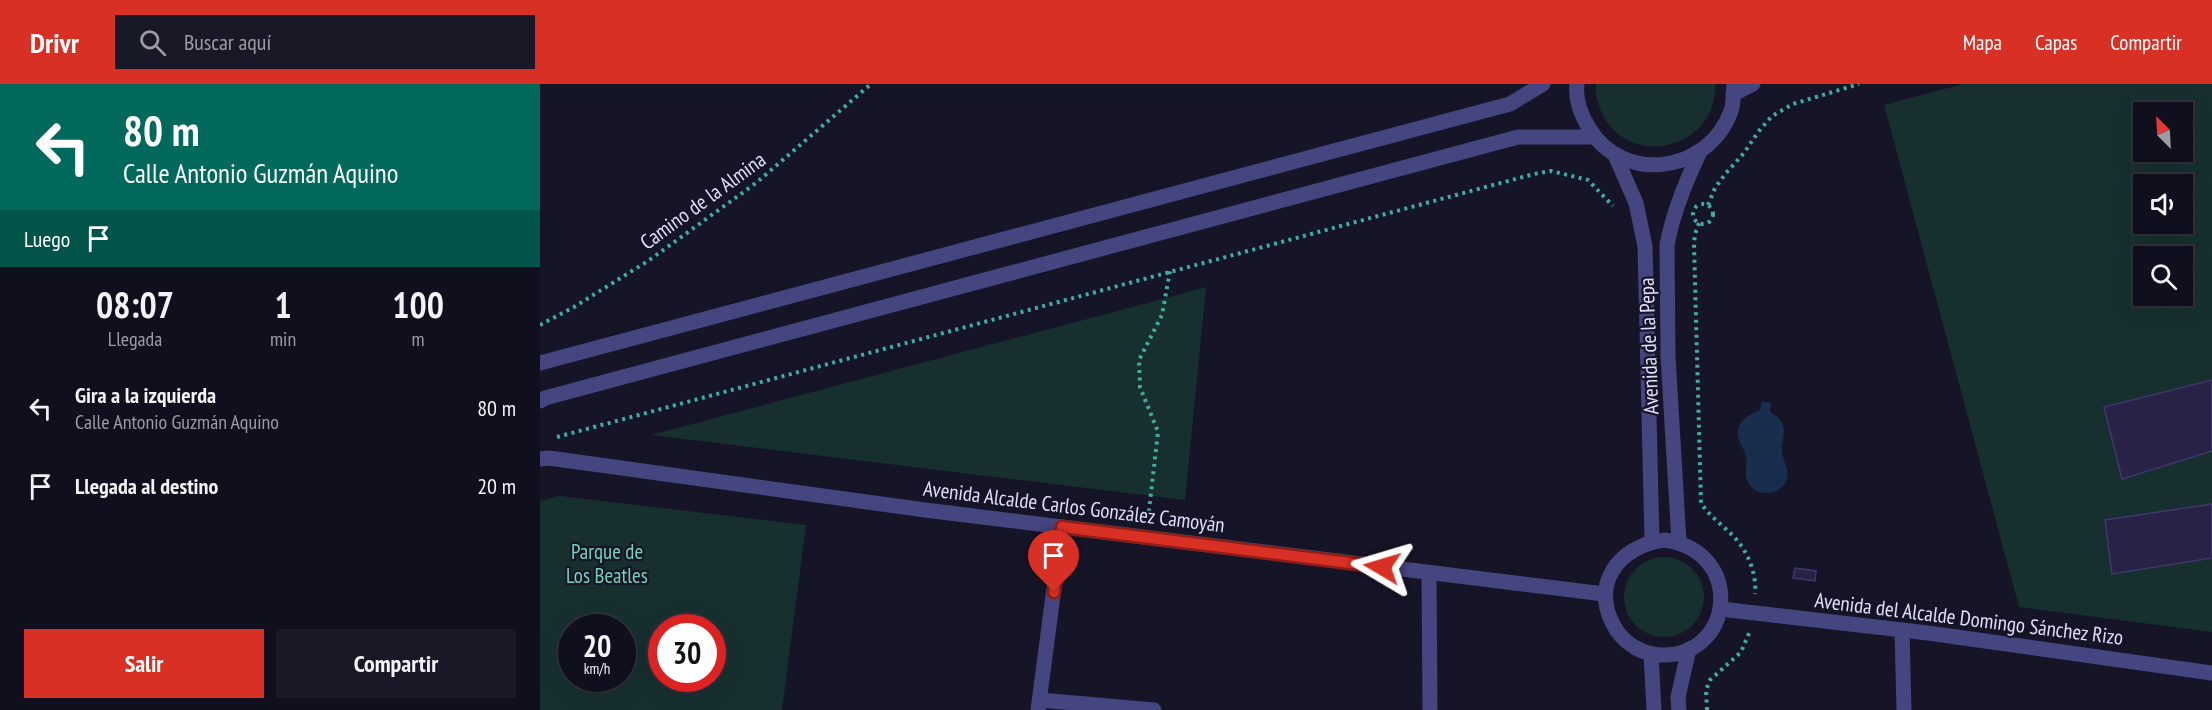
<!DOCTYPE html>
<html lang="es">
<meta charset="utf-8">
<style>
:root{--surface:#100f1d;--page:#191826;--text:#f1f3f6;--muted:#9c9ca4;--line:#302f3b;--accent:#d93025}
body{margin:0;font-family:"PT Sans Narrow",sans-serif;background:var(--page);color:var(--text);height:100vh;display:flex;flex-direction:column;font-size:22px;white-space:nowrap}
*{box-sizing:border-box;margin:0}
p{font-size:20px;color:var(--muted)}
.icon{flex:none;width:33px;height:33px;fill:none;stroke:currentColor;stroke-width:2;stroke-linecap:round;stroke-linejoin:round}
.map{position:relative;flex:1;overflow:hidden}
.details{display:flex;flex-direction:column;background:var(--surface);width:540px}
.details>*{flex:none}
.top-card{background:#00695c;color:#fff;overflow:hidden}
.needle{width:39px;rotate:336deg}
.buttons{position:absolute;left:1593px;top:18px;display:grid;gap:12px}
.buttons a{display:grid;place-items:center;width:60px;height:60px;border-radius:0px;background:var(--surface);box-shadow:0 6px 24px #0002,0 0 0 2px var(--line);font-size:30px}
.speed{position:absolute;left:18px;top:530px;display:flex;gap:12px;font-size:30px;font-weight:700;text-align:center}
.speed>*{display:grid;place-content:center;width:78px;height:78px;border-radius:50%;background:var(--surface);box-shadow:0 6px 24px #0002,0 0 0 2px var(--line);line-height:1}
.speed small{font-size:15px;font-weight:400}
.speed .limit{border:9px solid #d22;background:#fff;color:#111}
.pin{position:absolute;display:grid;place-items:center;width:51px;height:51px;color:#fff;margin:-62px -26px;border-radius:50% 50% 50% 0;rotate:-45deg;box-shadow:0 0 6px #0007}
.pin .icon{rotate:45deg}
.me{position:absolute;width:66px;margin:-33px;rotate:277deg;stroke-linejoin:round;filter:drop-shadow(0 0 4px #0008)}
.turn{display:flex;align-items:center;gap:21px;height:126px;padding:0 24px;font-size:27px}
.turn .icon{width:78px;height:78px;stroke-width:2.5}
.turn b{display:block;font-size:42px;line-height:51px}
.then{display:flex;align-items:center;height:57px;padding:0 24px;background:#0003;gap:12px;font-size:22px}
.eta{display:flex;justify-content:space-evenly;align-items:center;height:102px;text-align:center}
.eta b{font-size:36px;font-weight:600;line-height:42px}
.cta{display:flex;gap:12px;margin-top:auto;padding:12px 24px}
.cta a{flex:1;height:69px;border-radius:0px;background:var(--accent);color:#fff;font-size:24px;font-weight:600;line-height:69px;text-align:center}
.cta a+a{background:var(--page);color:var(--text)}
ul{padding:0;list-style:none}
li{display:flex;align-items:center;gap:18px;height:78px;padding:0 24px}
li div{flex:1}
li b{display:block;font-size:22px}
li em{font-style:normal}
header{display:flex;align-items:center;gap:36px;box-sizing:border-box;height:84px;padding:0 30px;background:var(--accent);color:#fff}
header strong{font-size:28px}
nav{display:flex;gap:33px;margin-inline-start:auto;font-size:21px}
.search{width:420px;height:54px;background:var(--page);display:flex;align-items:center;gap:15px;box-sizing:border-box;padding:0 21px;border-radius:0px;color:var(--muted);font-size:22px}
main{display:flex;flex:1;min-height:0}
.map>svg:first-child{display:block}
.green{fill:#17302f;fill-rule:evenodd}
.water{fill:#182e4c}
.building{fill:#282246;stroke:#40376f;stroke-width:1.5}
.lines{fill:none;stroke-linecap:round;stroke-linejoin:round}
.path{stroke:#40ada3;stroke-width:4;stroke-dasharray:3 4.5;stroke-linecap:butt}
.minor{stroke:#454580;stroke-width:15}
.tertiary{stroke:#454580;stroke-width:15}
.route-casing{stroke:#8d1f18;stroke-width:15}
.route{stroke:#d93025;stroke-width:10}
.labels{text-anchor:middle;stroke-width:4.5;stroke-linejoin:round;paint-order:stroke}
.street-label{font-size:21px;fill:#e0defb;stroke:#161427}
.park-label{font-size:21px;fill:#72d3b7;stroke:#161427}
</style>
<header>
<strong>Drivr</strong>
<div class="search"><svg class="icon" aria-label="search" viewBox="0 0 24 24"><circle cx="10" cy="10" r="6"/><path d="M15 15l6 6"/></svg>Buscar aquí</div>
<nav><a>Mapa</a><a>Capas</a><a>Compartir</a></nav>
</header>
<main>
<section class="details">
<div class="top-card">
<div class="turn"><svg class="icon" aria-label="left" viewBox="0 0 24 24"><path d="M17 20v-9H6M10 6l-5 5 5 5"/></svg><div><b>80 m</b>Calle Antonio Guzmán Aquino</div></div>
<div class="then">Luego<svg class="icon" aria-label="arrive" viewBox="0 0 24 24"><path d="M6 21V4h12l-3 4 3 4H6"/></svg></div>
</div>
<div class="eta">
<div><b>08:07</b><p>Llegada</p></div>
<div><b>1</b><p>min</p></div>
<div><b>100</b><p>m</p></div>
</div>
<ul>
<li><svg class="icon" aria-label="left" viewBox="0 0 24 24"><path d="M17 20v-9H6M10 6l-5 5 5 5"/></svg><div><b>Gira a la izquierda</b><p>Calle Antonio Guzmán Aquino</p></div><em>80 m</em></li>
<li><svg class="icon" aria-label="arrive" viewBox="0 0 24 24"><path d="M6 21V4h12l-3 4 3 4H6"/></svg><div><b>Llegada al destino</b></div><em>20 m</em></li>
</ul>
<div class="cta"><a>Salir</a><a>Compartir</a></div>
</section>
<div class="map">
<svg width="1672" height="626" viewBox="0 0 1672 626">
<rect width="100%" height="100%" fill="#161427"/>
<g class="green">
<path d="M1056,0H1175C1178,61 1097,86 1065,35C1059,25 1055,12 1056,0Z"/>
<path d="M1423,0H1672V548L1479,523L1344,21ZM1604,28H1642V68H1604ZM1604,100H1642V140H1604ZM1604,172H1642V212H1604Z"/>
<polygon points="666,203 645,416 111,351 626,214"/>
<path d="M20,412L266,441L242,626H0V417ZM32,543H82V594H32ZM122,543H172V594H122Z"/>
<circle cx="1124" cy="513" r="40"/>
</g>
<path class="water" d="M1222,317L1231,319L1230,328C1248,338 1244,347 1242,364C1241,375 1250,383 1247,395C1241,413 1213,414 1207,396C1204,388 1208,381 1206,373C1205,367 1201,362 1199,356C1194,339 1207,331 1220,326Z"/>
<g class="building">
<polygon points="1672,296 1672,367 1582,395 1564,323"/>
<polygon points="1672,420 1672,474 1572,490 1565,436"/>
<polygon points="1255,484 1276,487 1275,497 1253,494"/>
</g>
<g class="lines">
<g class="path">
<circle cx="1163" cy="130" r="10"/>
<polyline points="1168,121 1175,104 1186,89 1204,69 1218,48 1232,32 1253,20 1319,0"/>
<path d="M1159,139L1155,150L1154,160L1161,419C1170,433 1183,441 1194,453C1208,467 1217,491 1215,510"/>
<polyline points="0,241 34,223 108,177 216,99 331,0"/>
<polyline points="17,353 994,90 1011,87 1048,96 1073,122"/>
<polyline points="608,435 618,348 600,303 599,276 622,231 630,187"/>
<polyline points="1167,626 1166,606 1170,596 1201,568 1210,547"/>
</g>
<g class="minor">
<polyline points="0,279 970,20 1003,0"/>
<polyline points="0,317 5,314 978,53 1054,53"/>
<polyline points="0,375 9,374 385,426 1064,510"/>
<polyline points="889,489 890,626"/>
<polyline points="1181,525 1388,549 1672,589"/>
<polyline points="1362,546 1364,626"/>
<polyline points="500,616 614,626"/>
<polyline points="498,626 522,443"/>
</g>
<g class="tertiary">
<path d="M1037,0C1035,15 1041,31 1049,44C1083,101 1169,89 1191,27C1194,19 1193,9 1194,0"/>
<polyline points="1193,10 1213,0"/>
<polyline points="1075,71 1096,119 1105,162 1112,457"/>
<path d="M1125,456C1206,468 1194,574 1120,571C1103,570 1087,561 1077,547C1048,503 1077,462 1125,456Z"/>
<path d="M1139,458L1128,272L1127,161C1133,129 1145,99 1159,70"/>
<polyline points="1111,570 1114,626"/>
<polyline points="1139,626 1138,613 1149,565"/>
</g>
</g>
<g class="lines">
<defs>
<polyline id="route" points="514,508 522,443 842,483"/>
</defs>
<use href="#route" class="route-casing"/>
<use href="#route" class="route"/>
</g>
<g class="labels">
<g class="street-label">
<text transform="translate(163 117) rotate(-36)" y="7">Camino de la Almina</text>
<text transform="translate(1109 262) rotate(-92)" y="7">Avenida de la Pepa</text>
<text transform="translate(534 423) rotate(7)" y="7">Avenida Alcalde Carlos González Camoyán</text>
<text transform="translate(1429 535) rotate(7)" y="7">Avenida del Alcalde Domingo Sánchez Rizo</text>
</g>
<g class="park-label">
<text x="67" y="475">Parque de<tspan x="67" dy="24">Los Beatles</tspan></text>
</g>
</g>
</svg>
<div class="buttons">
<a><svg class="needle" viewBox="-14 -14 28 28"><path d="M0-13l5 13h-10z" fill="#e53935"/><path d="M0 13l5-13h-10z" fill="#9c9ca4"/></svg></a>
<a><svg class="icon" aria-label="sound" viewBox="0 0 24 24"><path d="M4 9h4l5-4v14l-5-4H4zM17 9q2 3 0 6"/></svg></a>
<a><svg class="icon" aria-label="search" viewBox="0 0 24 24"><circle cx="10" cy="10" r="6"/><path d="M15 15l6 6"/></svg></a>
</div>
<div class="speed"><div>20<small>km/h</small></div><div class="limit">30</div></div>
<div class="pin" style="left:514px;top:508px;background:#d93025"><svg class="icon" aria-label="arrive" viewBox="0 0 24 24"><path d="M6 21V4h12l-3 4 3 4H6"/></svg></div>
<svg class="me" style="left:842px;top:483px" viewBox="-20 -20 40 40"><path d="M0-17L14 15 0 8-14 15z" fill="#d93025" stroke="#fff" stroke-width="4"/></svg>
</div>
</main>
